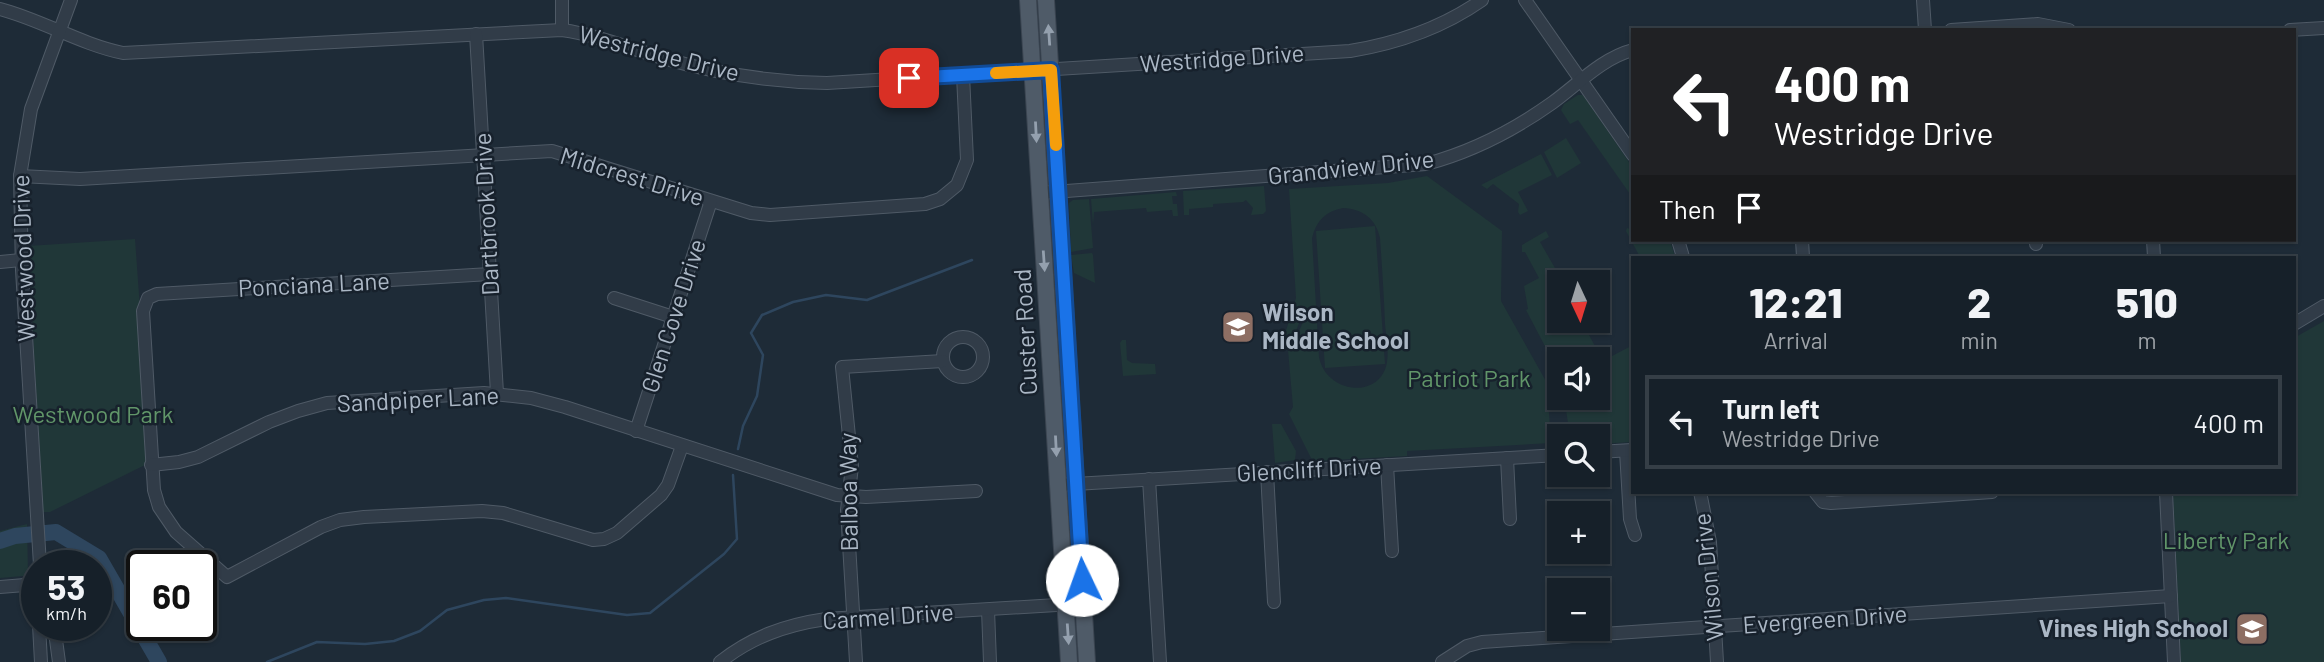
<!DOCTYPE html>
<meta charset="utf-8">
<style>
:root{--surface:#162029;--page:#1f2831;--text:#f1f3f6;--muted:#9ea3a8;--line:#353e46}
body{margin:0;font-family:Barlow,sans-serif;background:var(--page);color:var(--text);height:100vh;display:flex;flex-direction:column;font-size:26px;white-space:nowrap}
*{box-sizing:border-box;margin:0}
p{font-size:23px;color:var(--muted)}
.icon{flex:none;width:38px;height:38px;fill:none;stroke:currentColor;stroke-width:2;stroke-linecap:round;stroke-linejoin:round}
.map{position:relative;flex:1;overflow:hidden}
.drawer{position:absolute;left:1631px;top:256px;width:665px;height:238px;display:flex;flex-direction:column;background:var(--surface);border-radius:0px;box-shadow:0 2px 5px #0004,0 0 0 2px var(--line)}
.drawer>*{flex:none}
.top-card{position:absolute;left:1631px;top:28px;width:665px;height:214px;border-radius:0px;box-shadow:0 2px 5px #0004,0 0 0 2px var(--line);background:#202124;color:#fff;overflow:hidden}
.needle{width:46px;rotate:176deg}
.fabs{position:absolute;left:1547px;top:270px;display:grid;gap:14px}
.fabs a{display:grid;place-items:center;width:63px;height:63px;border-radius:0px;background:var(--surface);box-shadow:0 2px 5px #0004,0 0 0 2px var(--line);font-size:35px}
.speed{position:absolute;left:21px;top:550px;display:flex;gap:14px;font-size:35px;font-weight:700;text-align:center}
.speed>*{display:grid;place-content:center;width:91px;height:91px;border-radius:50%;background:var(--surface);box-shadow:0 2px 5px #0004,0 0 0 2px var(--line);line-height:1}
.speed small{font-size:18px;font-weight:400}
.speed .limit{border:4px solid #111;border-radius:10px;background:#fff;color:#111}
.pin{position:absolute;display:grid;place-items:center;width:60px;height:60px;color:#fff;margin:-30px;border-radius:14px;box-shadow:0 4px 10px #0006}
.me{position:absolute;width:77px;margin:-38px;rotate:357deg;stroke-linejoin:round;filter:drop-shadow(0 0 5px #0008)}
.turn{display:flex;align-items:center;gap:24px;height:147px;padding:0 28px;font-size:32px}
.turn .icon{width:91px;height:91px;stroke-width:2.5}
.turn b{display:block;font-size:49px;line-height:60px}
.then{display:flex;align-items:center;height:66px;padding:0 28px;background:#0003;gap:14px;font-size:26px}
.eta{display:flex;justify-content:space-evenly;align-items:center;height:119px;text-align:center}
.eta b{font-size:42px;font-weight:800;line-height:49px}
ul{padding:0;list-style:none}
li{display:flex;align-items:center;gap:21px;height:94px;margin:0 14px 10px;padding:0 14px;border:4px solid var(--line);border-radius:0px}
li div{flex:1}
li b{display:block;font-size:26px}
li em{font-style:normal}
.map>svg:first-child{display:block}
.green{fill:#203738;fill-rule:evenodd}
.lines{fill:none;stroke-linecap:round;stroke-linejoin:round}
.stream{stroke:#2e465e;stroke-width:2.5}
.river{stroke:#2e465e;stroke-width:16}
.minor-casing{stroke:#4f5a66;stroke-width:14}
.major-casing{stroke:#3b4551;stroke-width:18}
.minor{stroke:#313c48;stroke-width:12}
.major{stroke:#4f5b68;stroke-width:16}
.oneway{fill:#94a0ae}
.route-casing{stroke:#114b97;stroke-width:18}
.route{stroke:#1a73e8;stroke-width:12}
.slow{stroke:#f59e0b;stroke-width:12}
.labels{text-anchor:middle;stroke-width:5;stroke-linejoin:round;paint-order:stroke}
.street-label{font-size:24px;fill:#abb7c5;stroke:#17212c}
.poi-label{font-size:24px;font-weight:bold;fill:#abb7c5;stroke:#17212c;text-anchor:start}
.park-label{font-size:24px;fill:#619669;stroke:#17212c}
</style>
<div class="map">
<svg width="2324" height="662" viewBox="0 0 2324 662">
<rect width="100%" height="100%" fill="#1e2b37"/>
<g class="green">
<polygon points="1578,95 1583,95 1633,168 1633,193 1630,194 1578,120 1570,124 1561,110 1564,104"/>
<polygon points="1566,138 1581,163 1557,178 1544,152"/>
<polygon points="1541,154 1552,175 1518,192 1528,211 1520,215 1518,212 1519,204 1493,184 1487,189 1481,185"/>
<path d="M1427,176L1502,231L1501,301L1547,383L1551,443L1407,451V456L1315,461L1311,458L1289,414L1293,407L1288,350L1284,340L1296,338L1309,308H1305L1294,336H1287L1285,334L1296,298L1289,189L1388,183ZM1343,208C1363,209 1376,219 1380,238C1382,267 1384,295 1385,324C1386,336 1389,350 1387,362C1381,400 1326,394 1319,357L1312,238C1316,221 1326,211 1343,208Z"/>
<polygon points="1264,186 1266,211 1263,214 1251,215 1253,208 1246,200 1243,202 1213,204 1213,207 1189,209 1189,215 1184,215 1183,191"/>
<polygon points="1176,192 1177,196 1172,196 1173,204 1177,204 1178,216 1173,216 1172,210 1147,212 1146,208 1094,212 1093,225 1091,199"/>
<polygon points="1089,199 1093,248 1071,252 1069,203 1073,200"/>
<polygon points="1375,226 1385,364 1325,368 1316,231"/>
<polygon points="1627,228 1633,230 1633,240 1670,240 1675,257 1640,257 1626,231"/>
<polygon points="1546,231 1549,237 1540,242 1563,282 1559,282 1559,320 1581,320 1597,350 1612,356 1633,345 1633,442 1598,444 1598,436 1570,436 1564,397 1598,397 1598,359 1559,359 1559,373 1526,310 1528,309 1524,286 1539,278 1525,252 1522,252 1522,245"/>
<polygon points="135,239 151,462 50,512 43,512 28,246"/>
<polygon points="1092,253 1093,255 1095,283 1074,273 1071,255"/>
<polygon points="2324,321 2324,662 2181,662 2173,492 2294,492 2294,338"/>
<polygon points="1122,340 1126,340 1127,360 1132,363 1155,364 1156,374 1123,376 1120,343"/>
<polygon points="1272,424 1281,424 1296,451 1295,460 1275,463"/>
<polygon points="27,524 28,573 23,576 0,578 0,531"/>
</g>
<g class="lines">
<g class="stream">
<polyline points="738,449 743,426 757,396 763,355 751,333 762,315 793,302 826,295 867,300 972,260"/>
<polyline points="267,662 317,642 365,644 394,641 420,631 447,610 484,600 506,598 627,615 650,613 724,554 737,539 733,475"/>
</g>
<polyline class="river" points="0,541 15,536 56,532 99,558 159,662"/>
<defs>
<g id="minor">
<polyline points="1525,0 1633,155"/>
<polyline points="1923,0 1925,30"/>
<path d="M0,9C42,20 80,44 123,53L562,30C598,35 631,49 666,59C719,74 772,82 827,83L1350,51C1399,43 1442,28 1482,0"/>
<polyline points="562,30 562,0"/>
<polyline points="1951,30 2038,24 2069,30"/>
<polyline points="2290,30 2324,28"/>
<polyline points="476,34 497,393"/>
<polyline points="20,176 80,179 552,151 751,213 770,215 925,204 940,199 957,185 967,160 963,75"/>
<path d="M1040,193L1426,164C1471,152 1514,130 1552,103C1577,85 1602,58 1633,50"/>
<polyline points="1678,240 1683,257"/>
<polyline points="1802,240 1803,257"/>
<polyline points="2036,240 2036,244"/>
<polyline points="2153,240 2154,257"/>
<polyline points="0,262 21,260"/>
<polyline points="490,274 157,294 148,298 143,311 154,490 159,507 176,532 227,577 321,527 340,520 364,517 482,511 503,513 593,540 604,539 617,533 661,495 668,485 682,446"/>
<polyline points="614,298 673,317"/>
<polyline points="2294,324 2324,306"/>
<circle cx="963" cy="357" r="20"/>
<polyline points="636,431 711,201"/>
<polyline points="1626,451 1630,519 1635,535"/>
<polyline points="1598,452 1632,450"/>
<polyline points="1507,458 1510,519"/>
<polyline points="151,465 179,462 198,457 269,422 298,411 327,403 484,393 531,398 565,407 837,495 866,497 976,491"/>
<polyline points="1387,465 1392,551"/>
<polyline points="1267,472 1274,602"/>
<polyline points="1149,479 1160,662"/>
<polyline points="1058,485 1559,455"/>
<polyline points="1700,492 1710,542 1717,662"/>
<polyline points="1815,492 1823,502 1831,503 1992,492"/>
<polyline points="2166,492 2174,662"/>
<polyline points="40,565 22,270 20,176 31,109 71,0"/>
<polyline points="0,587 37,584"/>
<polyline points="988,610 990,662"/>
<polyline points="39,625 41,662"/>
<polyline points="54,625 59,662"/>
<path d="M720,662C752,637 785,625 826,619L1073,604"/>
<polyline points="856,662 847,510 852,466 842,367 943,361"/>
<polyline points="1442,662 1467,646 1482,642 2171,596"/>
</g>
<g id="major">
<polyline points="1028,0 1069,662"/>
<polyline points="1046,0 1087,662"/>
</g>
</defs>
<use href="#minor" class="minor-casing"/>
<use href="#major" class="major-casing"/>
<use href="#minor" class="minor"/>
<use href="#major" class="major"/>
</g>
<defs><path id="oneway-solid" d="M-6-.8H1V-3.2L6.5 0L1 3.2V.8H-6Z" transform="scale(1.75)"/></defs>
<g class="oneway">
<use href="#oneway-solid" transform="translate(1049 35) rotate(-94)"/>
<use href="#oneway-solid" transform="translate(1036 132) rotate(87)"/>
<use href="#oneway-solid" transform="translate(1044 261) rotate(86)"/>
<use href="#oneway-solid" transform="translate(1056 446) rotate(87)"/>
<use href="#oneway-solid" transform="translate(1068 634) rotate(86)"/>
</g>
<g class="lines">
<defs>
<polyline id="route" points="909,78 1051,70 1082,580"/>
</defs>
<use href="#route" class="route-casing"/>
<use href="#route" class="route"/>
<polyline class="slow" points="996,73 1051,70 1056,145"/>
</g>
<defs>
<symbol id="school-square" viewBox="-11 -11 22 22"><rect x="-9" y="-9" width="18" height="18" rx="4" fill="#8d6e63" stroke="#17212c"/><path d="M0-5L7-2L0 1L-7-2ZM-4 1L0 2.5L4 1V4Q0 6-4 4Z" fill="#fff"/></symbol>
</defs>
<g fill-rule="evenodd">
<use href="#school-square" x="1219" y="308" width="38" height="38"/>
<use href="#school-square" x="2233" y="610" width="38" height="38"/>
</g>
<g class="labels">
<g class="street-label">
<text transform="translate(659 54) rotate(14)" y="8">Westridge Drive</text>
<text transform="translate(1222 59) rotate(-4)" y="8">Westridge Drive</text>
<text transform="translate(1351 168) rotate(-6)" y="8">Grandview Drive</text>
<text transform="translate(632 177) rotate(17)" y="8">Midcrest Drive</text>
<text transform="translate(487 214) rotate(-93)" y="8">Dartbrook Drive</text>
<text transform="translate(24 258) rotate(-92)" y="8">Westwood Drive</text>
<text transform="translate(314 285) rotate(-3)" y="8">Ponciana Lane</text>
<text transform="translate(674 316) rotate(-72)" y="8">Glen Cove Drive</text>
<text transform="translate(1026 332) rotate(-93)" y="8">Custer Road</text>
<text transform="translate(418 400) rotate(-3)" y="8">Sandpiper Lane</text>
<text transform="translate(1309 470) rotate(-3)" y="8">Glencliff Drive</text>
<text transform="translate(849 492) rotate(-91)" y="8">Balboa Way</text>
<text transform="translate(1709 577) rotate(-96)" y="8">Wilson Drive</text>
<text transform="translate(888 617) rotate(-4)" y="8">Carmel Drive</text>
<text transform="translate(1825 620) rotate(-4)" y="8">Evergreen Drive</text>
</g>
<g class="poi-label">
<text x="1262" y="321">Wilson<tspan x="1262" dy="28">Middle School</tspan></text>
<text x="2228" y="637" text-anchor="end">Vines High School</text>
</g>
<g class="park-label">
<text x="1469" y="387">Patriot Park</text>
<text x="93" y="423">Westwood Park</text>
<text x="2226" y="549">Liberty Park</text>
</g>
</g>
</svg>
<div class="fabs">
<a><svg class="needle" viewBox="-14 -14 28 28"><path d="M0-13l5 13h-10z" fill="#e53935"/><path d="M0 13l5-13h-10z" fill="#9ea3a8"/></svg></a>
<a><svg class="icon" aria-label="sound" viewBox="0 0 24 24"><path d="M4 9h4l5-4v14l-5-4H4zM17 9q2 3 0 6"/></svg></a>
<a><svg class="icon" aria-label="search" viewBox="0 0 24 24"><circle cx="10" cy="10" r="6"/><path d="M15 15l6 6"/></svg></a>
<a>+</a>
<a>−</a>
</div>
<div class="speed"><div>53<small>km/h</small></div><div class="limit">60</div></div>
<div class="pin" style="left:909px;top:78px;background:#d93025"><svg class="icon" aria-label="arrive" viewBox="0 0 24 24"><path d="M6 21V4h12l-3 4 3 4H6"/></svg></div>
<svg class="me" style="left:1082px;top:580px" viewBox="-20 -20 40 40"><circle r="19" fill="#fff"/><path d="M0-13L10 11 0 6-10 11z" fill="#1a73e8"/></svg>
<div class="top-card">
<div class="turn"><svg class="icon" aria-label="left" viewBox="0 0 24 24"><path d="M17 20v-9H6M10 6l-5 5 5 5"/></svg><div><b>400 m</b>Westridge Drive</div></div>
<div class="then">Then<svg class="icon" aria-label="arrive" viewBox="0 0 24 24"><path d="M6 21V4h12l-3 4 3 4H6"/></svg></div>
</div>
<section class="drawer">
<div class="eta">
<div><b>12:21</b><p>Arrival</p></div>
<div><b>2</b><p>min</p></div>
<div><b>510</b><p>m</p></div>
</div>
<ul>
<li><svg class="icon" aria-label="left" viewBox="0 0 24 24"><path d="M17 20v-9H6M10 6l-5 5 5 5"/></svg><div><b>Turn left</b><p>Westridge Drive</p></div><em>400 m</em></li>
</ul>
</section>
</div>
